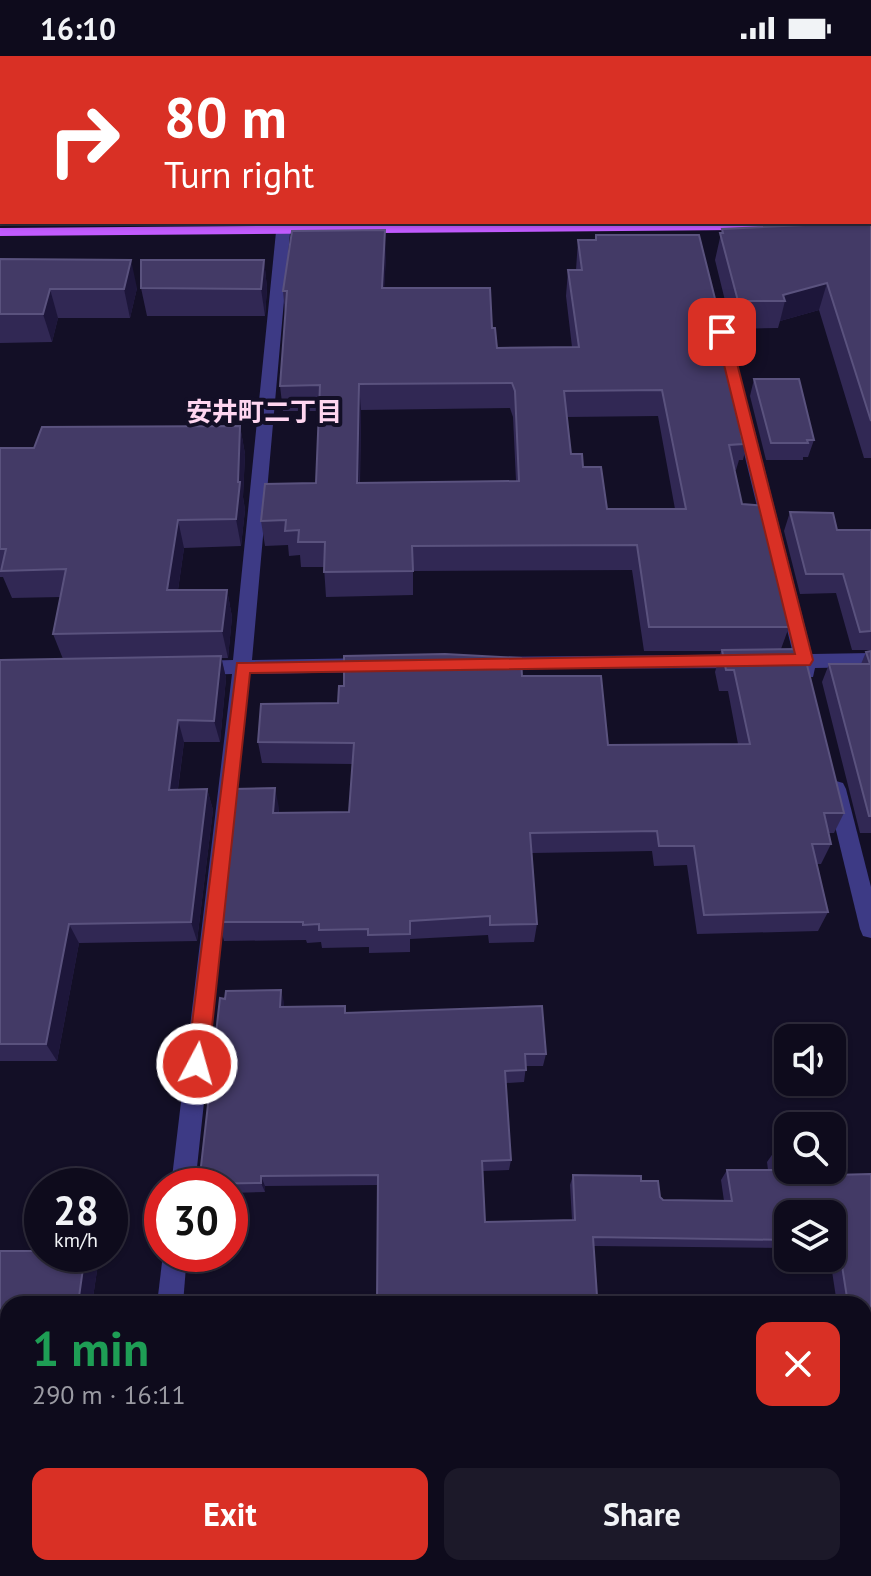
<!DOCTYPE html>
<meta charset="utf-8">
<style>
:root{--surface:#0e0b1c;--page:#1c1929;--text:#f1f3f6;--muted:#9b9ba3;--line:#2e2b3b;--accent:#d93025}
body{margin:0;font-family:"PT Sans","Noto Sans JP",sans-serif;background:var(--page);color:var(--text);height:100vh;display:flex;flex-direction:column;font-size:30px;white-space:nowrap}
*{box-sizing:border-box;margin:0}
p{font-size:26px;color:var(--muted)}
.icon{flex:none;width:44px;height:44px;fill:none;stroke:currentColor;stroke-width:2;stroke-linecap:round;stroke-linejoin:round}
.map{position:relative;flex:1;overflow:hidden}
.side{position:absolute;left:0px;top:1240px;width:872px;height:280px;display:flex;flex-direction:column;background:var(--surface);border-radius:24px 24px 0 0;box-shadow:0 2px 6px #0004,0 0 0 2px var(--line)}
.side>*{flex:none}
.guide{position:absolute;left:0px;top:0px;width:872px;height:168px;box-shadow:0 2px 6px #0004,0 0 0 2px var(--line);background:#d93025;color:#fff;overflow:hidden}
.tools{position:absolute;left:774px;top:968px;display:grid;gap:16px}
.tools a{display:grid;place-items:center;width:72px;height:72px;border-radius:16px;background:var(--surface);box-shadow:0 2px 6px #0004,0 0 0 2px var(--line);font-size:40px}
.speed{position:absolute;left:24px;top:1112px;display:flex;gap:16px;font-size:40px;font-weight:700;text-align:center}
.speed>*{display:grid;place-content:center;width:104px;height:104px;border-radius:50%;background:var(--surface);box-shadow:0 2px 6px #0004,0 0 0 2px var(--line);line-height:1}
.speed small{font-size:20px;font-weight:400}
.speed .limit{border:12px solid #d22;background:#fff;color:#111}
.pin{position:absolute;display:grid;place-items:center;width:68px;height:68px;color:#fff;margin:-34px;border-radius:16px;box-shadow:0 4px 12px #0006}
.me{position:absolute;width:88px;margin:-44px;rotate:6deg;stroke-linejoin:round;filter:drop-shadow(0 0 6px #0008)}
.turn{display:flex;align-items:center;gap:28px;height:168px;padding:0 32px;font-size:36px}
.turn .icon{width:104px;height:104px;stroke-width:2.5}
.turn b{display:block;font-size:56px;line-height:68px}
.round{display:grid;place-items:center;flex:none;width:84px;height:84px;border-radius:16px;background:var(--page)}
.headline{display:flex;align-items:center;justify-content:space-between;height:136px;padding:0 32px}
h1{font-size:48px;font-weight:700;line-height:60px;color:#1e9e55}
.button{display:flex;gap:16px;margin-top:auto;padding:16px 32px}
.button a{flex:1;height:92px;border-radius:16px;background:var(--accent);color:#fff;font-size:32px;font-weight:700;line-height:92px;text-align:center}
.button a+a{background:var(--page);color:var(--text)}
.status{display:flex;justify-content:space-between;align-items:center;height:56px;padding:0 40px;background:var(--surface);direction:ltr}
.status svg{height:22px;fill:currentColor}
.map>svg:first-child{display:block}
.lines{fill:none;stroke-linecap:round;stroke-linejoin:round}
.stream{fill:#0a1f44;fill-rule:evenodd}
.minor{fill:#3d3a85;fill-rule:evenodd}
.primary{fill:#c25bff;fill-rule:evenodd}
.wall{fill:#312854;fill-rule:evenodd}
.shaded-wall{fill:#1d163a}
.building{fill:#433a66;stroke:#5a527e;stroke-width:2;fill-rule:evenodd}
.route{fill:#d93025;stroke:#8d1f18;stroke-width:2}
.labels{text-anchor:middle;stroke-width:8;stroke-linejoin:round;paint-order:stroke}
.far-neighbourhood-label{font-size:26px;font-weight:bold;fill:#ffd6f0;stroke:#130f26}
</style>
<div class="status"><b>16:10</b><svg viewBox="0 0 49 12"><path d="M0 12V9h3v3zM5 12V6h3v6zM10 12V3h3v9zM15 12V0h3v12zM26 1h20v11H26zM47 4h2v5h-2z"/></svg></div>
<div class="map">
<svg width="871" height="1520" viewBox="0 0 871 1520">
<rect width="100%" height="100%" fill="#130f26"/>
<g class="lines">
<rect class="stream" x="870" y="58" width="1" height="4"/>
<g class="minor">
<polygon points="298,0 310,0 297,2"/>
<rect x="870" y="47" width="1" height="8"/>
<polygon points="277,166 291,166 252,604 371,602 380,609 371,616 250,618 195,1130 171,1130 232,618 199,619 190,612 199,605 233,604"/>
<polygon points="742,351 750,356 812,598 871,597 871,611 815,612 813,621 801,621 797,612 489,613 486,608 489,603 495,601 793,598 734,356"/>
<polygon points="836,725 843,727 846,733 871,831 871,882 863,880 860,873 826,733 829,727"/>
<polygon points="163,1198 187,1198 183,1248 157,1248"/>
<rect x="0" y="1368" width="8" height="26"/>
<rect x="864" y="1401" width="7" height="28"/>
<polygon points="126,1512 154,1512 153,1520 125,1520"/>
</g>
<polygon class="primary" points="870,165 871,173 0,180 0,172"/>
</g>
<g class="wall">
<polygon points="0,0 275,0 274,2 2,2 2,75 0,75"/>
<polygon points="871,0 871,28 870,2 542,2"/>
<polygon points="870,66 871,66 871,402 864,402 819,254 780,265 778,272 732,273 715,204 722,173 837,168 838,166 870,166"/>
<path d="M596,179L749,378L743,404H739L736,414H735L742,448L783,513L778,528L789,571L781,593L844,757L834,777H828L831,788L821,808H817L828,856L818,875L697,878L687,809L654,810L652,795L532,797L537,868L534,886L489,887L488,879L410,883V896L369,897V891L322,892L321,886L307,887L306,884L224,885L219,866L279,752V757L349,756L352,708L262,707L258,686L338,647L522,620L608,689L738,688L728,635H719L715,616L721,595H644L632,514L413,515V539L326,541L324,511H301L300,499L289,500L288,489L265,490L261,465L316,427L319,355H283L280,330L285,259L283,235L386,200L384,232L492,272L497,292L572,291L566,240L568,214H576L578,184H595ZM510,352L513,361L516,425L360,427L361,354ZM658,360L675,453H607L583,411L571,398L567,361Z"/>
<polygon points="0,203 137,232 130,262 58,262 52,286 0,287"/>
<polygon points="264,204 267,232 265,260 147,260 141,232"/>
<polygon points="754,323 814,384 808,401 803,401 803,404 766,404 750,340"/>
<polygon points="240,370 245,398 243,441 245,454 241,490 184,492 178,534 227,534 232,561 228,602 221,602 226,622 220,686 184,686 178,733 207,733 213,754 197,885 79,887 57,1005 0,1005 0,604 63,603 53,578 61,541 12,542 3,521 0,521 0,392 34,392"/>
<polygon points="790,456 837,474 871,474 871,594 852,594 836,537 800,538 784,475"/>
<polygon points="871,595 871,777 860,777 822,626 829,608 861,608 866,596"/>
<polygon points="281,934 284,951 346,957 546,998 543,1010 526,1010 524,1026 506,1027 511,1104 509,1114 483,1115 485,1166 572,1164 570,1129 573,1119 641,1125 663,1144 724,1145 721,1124 727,1114 768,1114 767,1106 774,1096 833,1119 871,1118 871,1372 864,1372 864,1248 837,1248 830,1202 832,1202 832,1158 788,1158 788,1192 594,1190 377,1248 378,1129 265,1130 265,1136 230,1137 230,1130 200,1130 199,1128 225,943"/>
<polygon points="0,1195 98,1208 92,1248 8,1248 8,1296 0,1296"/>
<polygon points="506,1512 699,1512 700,1520 642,1520 642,1518 506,1513"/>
</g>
<g class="shaded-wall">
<polygon points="262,0 275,0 274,2 261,2"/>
<polygon points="385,174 386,200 383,258 382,232"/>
<polygon points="131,204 137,232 130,262 124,233"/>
<polygon points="264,204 267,232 265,260 261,233"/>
<polygon points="827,227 819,254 780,265 785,245 783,239"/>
<polygon points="50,233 58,262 52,286 43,258"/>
<polygon points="359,328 361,354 359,452 357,427"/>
<polygon points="240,370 245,398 243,441 245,454 241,490 236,463"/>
<polygon points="178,464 184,492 174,561 167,534"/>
<polygon points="227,534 232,561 228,602 222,575"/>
<polygon points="221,600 226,622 220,686 214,665"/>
<polygon points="178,664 184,686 175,754 169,734"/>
<polygon points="275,732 279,752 277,777 273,757"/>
<polygon points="207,733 213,754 197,885 191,866"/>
<polygon points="69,868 79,887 57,1005 46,988"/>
<polygon points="281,934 284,946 283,964 280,951"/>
<polygon points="261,1120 265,1130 265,1136 261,1127"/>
<polygon points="85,1198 89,1198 98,1208 92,1248 78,1248"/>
<polygon points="23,1512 34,1512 33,1520 22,1520"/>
</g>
<g class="building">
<polygon points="0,0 262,0 261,2 2,2 2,52 0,52"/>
<rect x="376" y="0" width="97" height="2"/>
<polygon points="543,0 871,0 871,2 835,1 542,2"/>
<rect x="870" y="66" width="1" height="69"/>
<polygon points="870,149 871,149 871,365 827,227 783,239 785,245 738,245 720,177 723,177 722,173 870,166"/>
<path d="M385,174L382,232H490L492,272H495L497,292L579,291L568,214H582L578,184H596V179H699L749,378H741L743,388L729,389L742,448L768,450L783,513H775L789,571H649L637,489L412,490L413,515L324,516L325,486H298L299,474L285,475L286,464L261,465L265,428L316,427L320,329L280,330L287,235H283L292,175ZM512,327L515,335L519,425L357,427L359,328ZM662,334L686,453H607L601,411H583L582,398H571L564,335Z"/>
<polygon points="0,203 131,204 124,233 50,233 43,258 0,258"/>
<polygon points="141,204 264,204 261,233 141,232"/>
<polygon points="754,323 799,323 814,384 807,384 808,387 771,387"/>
<polygon points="240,370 238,426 240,426 236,463 178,464 167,534 227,534 222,575 53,578 66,513 1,515 6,493 0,493 0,392 34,392 42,371"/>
<polygon points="790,456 833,457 837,474 871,474 871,575 860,576 843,518 806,518"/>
<polygon points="794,593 797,605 806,605 844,757 824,757 831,788 812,788 828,856 704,859 694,790 659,790 657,775 530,777 537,868 490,869 490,860 410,865 410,878 368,879 368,873 319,874 319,868 303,869 303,866 219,866 234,733 275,732 273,757 349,756 354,687 258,686 261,648 338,647 339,630 344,630 344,600 445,598 521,602 522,620 601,620 608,689 750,688 734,614 726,614 722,594"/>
<polygon points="871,595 871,760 869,760 829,608 870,608 866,596"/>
<polygon points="221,600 214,665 178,664 169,734 207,733 191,866 69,868 46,988 0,988 0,604"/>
<polygon points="281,934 280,951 345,950 345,957 542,950 546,998 525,998 526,1014 505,1015 511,1104 482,1105 485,1166 575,1164 573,1119 641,1120 641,1125 658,1125 660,1141 663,1144 732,1145 727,1114 777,1114 774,1096 788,1096 788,1114 832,1114 833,1119 871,1118 871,1366 864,1366 864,1248 848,1248 838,1184 832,1184 832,1158 788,1158 788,1184 593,1181 597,1240 629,1241 630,1248 377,1248 378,1119 261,1120 261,1127 199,1128 220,942 225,943 226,935"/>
<polygon points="0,1195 42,1195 42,1198 85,1198 78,1248 8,1248 8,1286 0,1286"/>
<polygon points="0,1426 8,1426 8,1512 23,1512 22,1520 28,1520 0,1520"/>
<polygon points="532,1512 699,1512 700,1520 650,1520 650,1516"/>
</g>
<polygon class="route" points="722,272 729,276 813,604 810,609 250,617 208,1008 205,1015 197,1018 190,1015 187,1008 237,607 795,598 716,276"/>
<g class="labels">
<g class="far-neighbourhood-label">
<text x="264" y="365">安井町二丁目</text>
</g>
</g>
</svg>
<div class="tools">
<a><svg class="icon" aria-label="sound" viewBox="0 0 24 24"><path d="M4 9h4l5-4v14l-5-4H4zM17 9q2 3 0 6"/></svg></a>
<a><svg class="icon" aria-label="search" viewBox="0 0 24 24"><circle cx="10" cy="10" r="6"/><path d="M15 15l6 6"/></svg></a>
<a><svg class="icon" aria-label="layers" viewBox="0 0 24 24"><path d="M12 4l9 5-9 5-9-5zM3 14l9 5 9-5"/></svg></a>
</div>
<div class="speed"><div>28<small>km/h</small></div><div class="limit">30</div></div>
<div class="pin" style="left:722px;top:276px;background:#d93025"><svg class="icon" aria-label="arrive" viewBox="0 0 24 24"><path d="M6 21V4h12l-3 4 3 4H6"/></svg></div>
<svg class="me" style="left:197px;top:1008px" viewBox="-20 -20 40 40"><circle r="17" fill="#d93025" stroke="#fff" stroke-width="3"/><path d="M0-11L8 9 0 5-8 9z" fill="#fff"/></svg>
<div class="guide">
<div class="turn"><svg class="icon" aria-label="right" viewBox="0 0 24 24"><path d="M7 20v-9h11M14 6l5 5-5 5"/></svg><div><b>80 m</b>Turn right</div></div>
</div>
<section class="side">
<div class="headline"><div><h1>1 min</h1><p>290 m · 16:11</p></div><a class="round" style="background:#d93025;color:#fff"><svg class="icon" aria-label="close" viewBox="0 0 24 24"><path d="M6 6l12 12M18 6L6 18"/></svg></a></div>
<div class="button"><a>Exit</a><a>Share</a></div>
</section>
</div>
